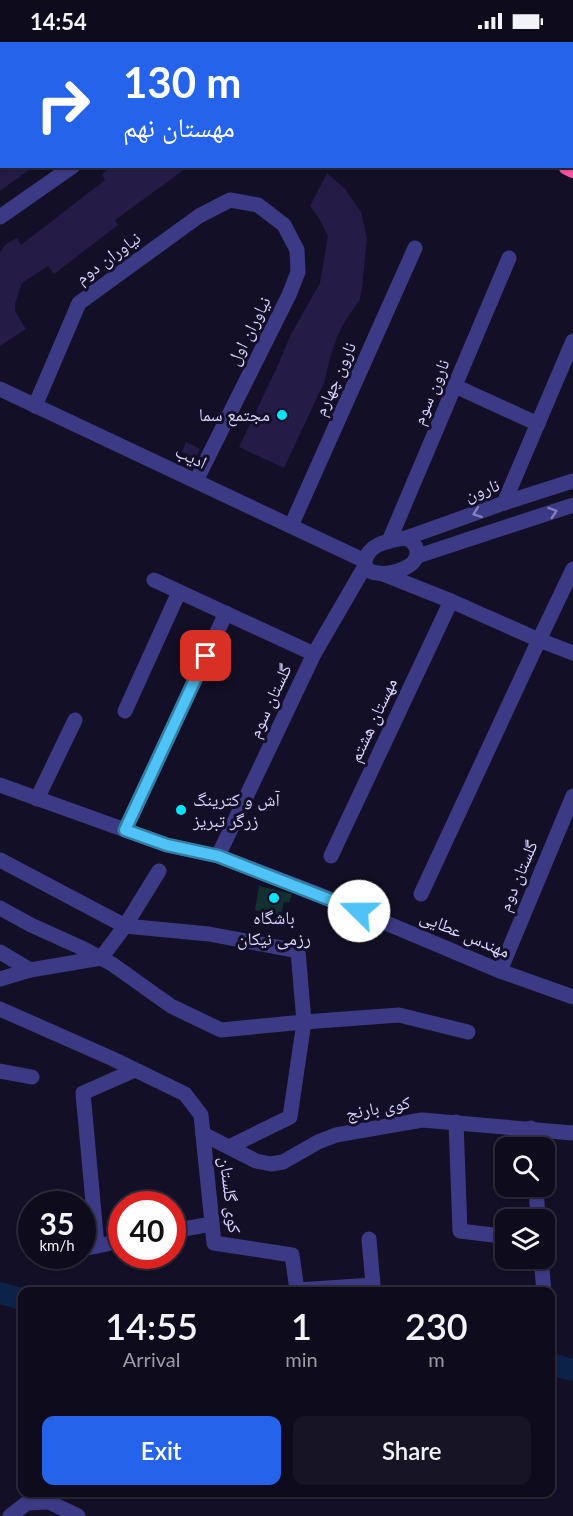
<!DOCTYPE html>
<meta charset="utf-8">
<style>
:root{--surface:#0e0b1c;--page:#171425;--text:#f1f3f6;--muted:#9b9ba3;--line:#2e2b3b;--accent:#2563eb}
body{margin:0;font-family:Lato,"Noto Naskh Arabic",sans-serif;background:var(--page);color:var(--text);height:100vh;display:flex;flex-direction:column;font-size:22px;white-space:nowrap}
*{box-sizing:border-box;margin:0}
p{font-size:20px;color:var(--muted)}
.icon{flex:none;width:33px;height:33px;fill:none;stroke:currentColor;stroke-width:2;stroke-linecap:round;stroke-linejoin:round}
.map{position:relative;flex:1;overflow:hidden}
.details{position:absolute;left:18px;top:1245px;width:537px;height:210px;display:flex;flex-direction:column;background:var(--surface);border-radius:12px;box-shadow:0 2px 4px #0004,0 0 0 2px var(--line)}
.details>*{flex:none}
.hud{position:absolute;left:0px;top:0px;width:573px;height:126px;box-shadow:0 2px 4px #0004,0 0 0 2px var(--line);background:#2563eb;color:#fff;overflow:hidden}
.buttons{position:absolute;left:495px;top:1095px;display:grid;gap:12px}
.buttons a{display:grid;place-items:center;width:60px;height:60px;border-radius:12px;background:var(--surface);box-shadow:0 2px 4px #0004,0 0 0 2px var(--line);font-size:30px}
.speed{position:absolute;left:18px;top:1149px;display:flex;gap:12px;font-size:30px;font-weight:700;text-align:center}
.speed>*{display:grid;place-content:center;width:78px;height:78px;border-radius:50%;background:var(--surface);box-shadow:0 2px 4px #0004,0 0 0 2px var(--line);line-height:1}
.speed small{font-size:15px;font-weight:400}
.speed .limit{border:9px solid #d22;background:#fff;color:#111}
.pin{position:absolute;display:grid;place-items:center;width:51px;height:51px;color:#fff;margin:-26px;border-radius:12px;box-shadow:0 3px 9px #0006}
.me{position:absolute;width:66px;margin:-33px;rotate:292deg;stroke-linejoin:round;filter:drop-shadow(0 0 4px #0008)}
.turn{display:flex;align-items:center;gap:21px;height:126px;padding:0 24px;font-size:27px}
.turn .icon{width:78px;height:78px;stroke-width:2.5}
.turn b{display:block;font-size:42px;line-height:51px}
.eta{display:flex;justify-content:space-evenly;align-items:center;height:102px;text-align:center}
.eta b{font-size:36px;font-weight:600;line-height:42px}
.primary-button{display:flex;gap:12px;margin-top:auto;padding:12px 24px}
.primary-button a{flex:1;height:69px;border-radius:12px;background:var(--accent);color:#fff;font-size:24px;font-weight:600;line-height:69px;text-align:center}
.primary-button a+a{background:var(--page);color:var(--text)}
.status{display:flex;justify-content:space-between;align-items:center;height:42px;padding:0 30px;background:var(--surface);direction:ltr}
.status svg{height:16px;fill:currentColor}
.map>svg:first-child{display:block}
.green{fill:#12302f}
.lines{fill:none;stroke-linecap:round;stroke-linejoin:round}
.river{stroke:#0c2248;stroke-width:22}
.building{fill:#241b47}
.minor{stroke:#3d3a85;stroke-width:15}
.highway{stroke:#ff4fa3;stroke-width:18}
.oneway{stroke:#837fbc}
.route-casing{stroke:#337fa1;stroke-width:15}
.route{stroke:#4fc3f7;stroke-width:10}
.poi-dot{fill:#00e5ff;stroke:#130f26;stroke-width:2}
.labels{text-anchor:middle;stroke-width:6;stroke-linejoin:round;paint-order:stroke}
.street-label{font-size:18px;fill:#d9d4ff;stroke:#130f26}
.poi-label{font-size:18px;fill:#d9d4ff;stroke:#130f26;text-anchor:end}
</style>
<div class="status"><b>14:54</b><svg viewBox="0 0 49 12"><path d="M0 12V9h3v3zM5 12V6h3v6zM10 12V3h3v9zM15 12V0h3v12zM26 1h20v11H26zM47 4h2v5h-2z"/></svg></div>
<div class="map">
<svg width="573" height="1474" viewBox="0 0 573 1474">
<rect width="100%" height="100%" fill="#130f26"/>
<polygon class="green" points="259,844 292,852 289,861 284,860 281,873 255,868"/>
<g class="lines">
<g class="river">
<polyline points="0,1251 22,1257"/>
<polyline points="550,1322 573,1328"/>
</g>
</g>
<g class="building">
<polygon points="0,124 34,124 0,149"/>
<polygon points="112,124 189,124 115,178 118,183 54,232 48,224 22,241 15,262 15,269 26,287 0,304 0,210 6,202 17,196 21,203 105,138 102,132"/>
<polygon points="327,131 345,147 361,170 367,196 362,247 359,259 345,279 337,295 330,316 324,341 284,426 239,405 278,323 290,294 320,241 328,194 320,178 310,164"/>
<polygon points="186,400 200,407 196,416 182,410"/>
</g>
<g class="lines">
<g class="minor">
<polyline points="0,82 2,81"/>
<polyline points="0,175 73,124"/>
<polyline points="455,344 538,382"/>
<polyline points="0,347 365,519"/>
<polyline points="35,364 79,261 199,174 230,158 258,163 284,183 297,208 298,230 289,253 196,439"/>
<polyline points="504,461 573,299"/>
<polyline points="291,484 415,206"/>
<polyline points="406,496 504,461 573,439"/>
<path d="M406,496C412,499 416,502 417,509C419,526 390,533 377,531C357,529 365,509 378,503C387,499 397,497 406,496Z"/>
<polyline points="389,499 509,216"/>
<polyline points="418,514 573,463"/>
<polyline points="383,532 451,559 539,598 573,611"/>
<polyline points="154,538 314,612"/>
<polyline points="125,669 179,550"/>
<polyline points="0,743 167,803 218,814 315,851 500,929 573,955"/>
<polyline points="37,757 75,678"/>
<polyline points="125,788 226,571"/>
<polyline points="218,814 314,612 365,524"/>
<polyline points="331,814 451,559"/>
<polyline points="0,818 125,884 209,892 298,909 304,980 290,1075 229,1105"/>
<polyline points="421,852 539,598 573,527"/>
<polyline points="0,866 31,883 84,907 112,922 171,964 221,988 304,980 399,973 468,990"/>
<polyline points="0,910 30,928"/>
<polyline points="101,916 125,884 159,829"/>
<polyline points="500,929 573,754"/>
<polyline points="0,937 30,928 101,916"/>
<polyline points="0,967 113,1017 185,1052 201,1073 214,1201 292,1213 297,1248 373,1243 369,1197"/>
<polyline points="0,1029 32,1035"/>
<polyline points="456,1080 460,1189 493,1193"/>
<polyline points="531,1086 533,1106"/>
<polyline points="203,1092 256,1119 271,1122 283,1120 318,1100 336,1093 422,1078 573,1091"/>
<polyline points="536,1144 538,1178"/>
<polyline points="172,1189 212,1182"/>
<polyline points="97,1204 83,1051 135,1028"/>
<polyline points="82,1207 122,1199"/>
<polyline points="46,1216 55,1214"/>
<polyline points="541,1216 544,1250"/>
<polyline points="10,1474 27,1461 49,1460 78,1474"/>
</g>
<g class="highway">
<polyline points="199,0 204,2"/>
<polyline points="336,0 341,2"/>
<polyline points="572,78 573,78"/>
<polyline points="567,124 573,127"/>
</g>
</g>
<defs><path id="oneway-chevron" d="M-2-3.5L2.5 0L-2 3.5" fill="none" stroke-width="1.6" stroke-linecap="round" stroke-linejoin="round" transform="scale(1.5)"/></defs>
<g class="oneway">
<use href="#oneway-chevron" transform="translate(553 470) rotate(-18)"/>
<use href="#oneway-chevron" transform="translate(477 471) rotate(160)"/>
</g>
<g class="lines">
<defs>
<polyline id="route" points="206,614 125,788 167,803 218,814 359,869"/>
</defs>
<use href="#route" class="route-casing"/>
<use href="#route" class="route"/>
</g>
<g class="poi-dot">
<circle cx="282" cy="373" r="6"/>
<circle cx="181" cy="768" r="6"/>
<circle cx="274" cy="856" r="6"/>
</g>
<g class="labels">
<g class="street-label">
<text transform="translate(108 216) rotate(-36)" y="6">نیاوران دوم</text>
<text transform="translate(249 289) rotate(-63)" y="6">نیاوران اول</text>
<text transform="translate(335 337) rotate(-66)" y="6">نارون چهارم</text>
<text transform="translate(431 350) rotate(-67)" y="6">نارون سوم</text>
<text transform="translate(191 415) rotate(25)" y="6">ادیب</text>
<text transform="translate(482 448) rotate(-19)" y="6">نارون</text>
<text transform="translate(270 659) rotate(-65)" y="6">گلستان سوم</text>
<text transform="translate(373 678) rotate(-65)" y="6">مهستان هشتم</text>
<text transform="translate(518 834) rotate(-67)" y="6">گلستان دوم</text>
<text transform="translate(465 892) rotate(23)" y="6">مهندس عطایی</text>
<text transform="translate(378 1066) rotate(-10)" y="6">کوی بارنج</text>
<text transform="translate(230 1153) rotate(83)" y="6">کوی گلستان</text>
</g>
<g class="poi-label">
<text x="270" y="379">مجتمع سما</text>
<text x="193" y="764" text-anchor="start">آش و کترینگ<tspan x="193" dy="21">زرگر تبریز</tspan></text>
<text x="274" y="882" text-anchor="middle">باشگاه<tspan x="274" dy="21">رزمی نیکان</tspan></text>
</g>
</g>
</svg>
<div class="buttons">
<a><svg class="icon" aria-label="search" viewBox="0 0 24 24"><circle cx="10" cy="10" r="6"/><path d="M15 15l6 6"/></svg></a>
<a><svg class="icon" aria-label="layers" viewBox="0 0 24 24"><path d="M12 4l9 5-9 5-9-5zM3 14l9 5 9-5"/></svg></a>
</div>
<div class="speed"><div>35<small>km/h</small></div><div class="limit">40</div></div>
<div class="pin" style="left:206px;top:614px;background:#d93025"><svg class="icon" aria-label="arrive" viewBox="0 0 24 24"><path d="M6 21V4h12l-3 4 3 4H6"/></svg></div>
<svg class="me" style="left:359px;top:869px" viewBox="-20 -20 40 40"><circle r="19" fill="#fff"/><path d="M0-13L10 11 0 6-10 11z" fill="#4fc3f7"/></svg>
<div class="hud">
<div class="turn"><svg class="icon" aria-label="right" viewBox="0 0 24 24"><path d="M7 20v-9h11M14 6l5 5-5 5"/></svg><div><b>130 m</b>مهستان نهم</div></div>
</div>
<section class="details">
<div class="eta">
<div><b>14:55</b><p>Arrival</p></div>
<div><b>1</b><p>min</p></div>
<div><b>230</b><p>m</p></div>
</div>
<div class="primary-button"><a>Exit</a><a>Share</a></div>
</section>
</div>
